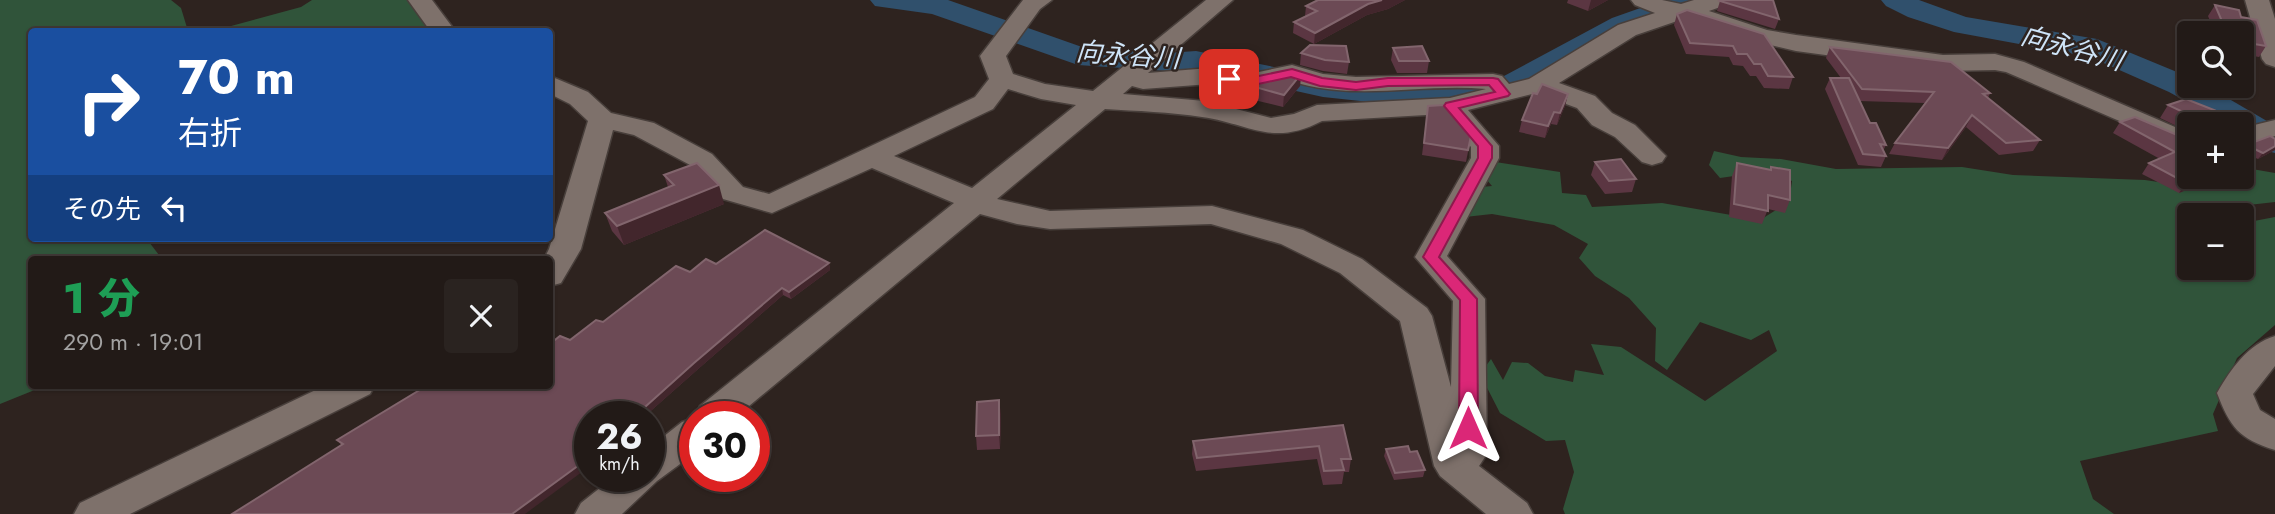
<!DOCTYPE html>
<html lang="ja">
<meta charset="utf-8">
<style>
:root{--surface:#221a17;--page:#2a2320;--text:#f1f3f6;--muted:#a2a1a1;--line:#3f3836}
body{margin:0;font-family:Jost,"Noto Sans JP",sans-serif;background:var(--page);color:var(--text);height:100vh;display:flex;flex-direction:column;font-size:26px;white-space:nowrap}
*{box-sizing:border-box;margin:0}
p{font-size:23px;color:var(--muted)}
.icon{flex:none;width:38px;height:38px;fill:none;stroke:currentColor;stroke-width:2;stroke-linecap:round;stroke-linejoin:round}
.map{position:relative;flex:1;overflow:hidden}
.sheet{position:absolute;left:28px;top:256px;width:525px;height:133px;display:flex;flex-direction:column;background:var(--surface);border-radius:7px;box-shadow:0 2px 5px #0004,0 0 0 2px var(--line)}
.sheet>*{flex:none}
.guide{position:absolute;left:28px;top:28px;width:525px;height:214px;border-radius:7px;box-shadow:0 2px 5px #0004,0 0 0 2px var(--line);background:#1a4fa0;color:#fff;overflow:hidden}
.tools{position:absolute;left:2177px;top:21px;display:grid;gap:14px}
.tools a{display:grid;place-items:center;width:77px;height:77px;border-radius:7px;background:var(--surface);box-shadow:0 2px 5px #0004,0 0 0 2px var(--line);font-size:35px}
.speed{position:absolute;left:574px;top:401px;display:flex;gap:14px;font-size:35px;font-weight:700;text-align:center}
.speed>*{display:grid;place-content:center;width:91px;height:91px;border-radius:50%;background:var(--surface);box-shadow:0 2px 5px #0004,0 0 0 2px var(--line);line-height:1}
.speed small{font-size:18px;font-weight:400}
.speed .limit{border:10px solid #d22;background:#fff;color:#111}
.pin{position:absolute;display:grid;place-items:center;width:60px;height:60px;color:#fff;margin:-30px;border-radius:14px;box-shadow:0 4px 10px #0006}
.me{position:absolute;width:77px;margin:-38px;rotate:0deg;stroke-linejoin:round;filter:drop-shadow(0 0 5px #0008)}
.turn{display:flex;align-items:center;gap:24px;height:147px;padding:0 35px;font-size:32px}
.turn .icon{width:91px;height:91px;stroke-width:2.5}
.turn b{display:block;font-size:49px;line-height:60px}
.then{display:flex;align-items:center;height:66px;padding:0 35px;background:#0003;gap:14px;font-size:26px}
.round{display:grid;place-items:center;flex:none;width:74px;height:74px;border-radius:7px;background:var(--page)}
.head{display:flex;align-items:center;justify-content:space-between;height:119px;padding:0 35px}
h1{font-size:42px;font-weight:800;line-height:52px;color:#1e9e55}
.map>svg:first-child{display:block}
.forest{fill:#30543a;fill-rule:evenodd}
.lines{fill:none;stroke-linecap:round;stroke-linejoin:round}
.river{fill:#30506c;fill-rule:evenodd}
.minor-casing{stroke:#483f3b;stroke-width:3}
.minor{fill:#7e716b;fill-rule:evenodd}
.wall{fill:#5b3642}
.shaded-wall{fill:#42262c}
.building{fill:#6c4a55;stroke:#82656d;stroke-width:2}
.route{fill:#db2777;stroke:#8e194d;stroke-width:2}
.labels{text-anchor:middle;stroke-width:5;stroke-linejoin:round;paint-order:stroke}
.water-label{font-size:26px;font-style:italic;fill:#cee4f8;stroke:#2e231f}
</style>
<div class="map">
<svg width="2275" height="514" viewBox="0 0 2275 514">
<rect width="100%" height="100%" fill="#2e231f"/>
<g class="forest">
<polygon points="0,0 171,0 181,8 188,31 32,32 32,238 146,238 162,259 32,259 32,385 47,385 0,404"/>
<polygon points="312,0 409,0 437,32 209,32 301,7"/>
<path d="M1714,151L1741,157L1781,159L1836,169L1962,167L2013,175L2145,180L2185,186L2222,177H2242V172L2252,169L2275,173V202L2231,207L2254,221L2275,217V325L2237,358L2213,414L2218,431L2080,461L2093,499L2114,514H1565L1563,509L1574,472L1565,440L1546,441L1500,413L1480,374L1491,359L1503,380L1512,362L1528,363L1545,376L1573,382L1575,370L1604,375L1591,344L1621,347L1705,401L1777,351L1769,330L1751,340L1700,322L1667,370L1655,361L1656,328L1629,298L1595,276L1579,258L1588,244L1554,225L1492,214L1456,218L1471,188L1492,186L1482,174L1489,161L1560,172L1562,193L1586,195L1592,207L1662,203L1760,220L1789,202L1792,181L1769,171L1720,178L1709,165ZM2189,215H2242V268H2189Z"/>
</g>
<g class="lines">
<g class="river">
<polygon points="870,0 948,0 1082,47 1167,53 1196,51 1323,77 1379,83 1444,82 1504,76 1612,18 1663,0 1706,0 1701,6 1634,30 1523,92 1444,102 1379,103 1323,97 1196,69 1167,71 1078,65 932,14 875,6"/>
<polygon points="1881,0 1919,0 1966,17 2097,39 2189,77 2189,86 2207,86 2272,124 2275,126 2275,153 2263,150 2242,134 2242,124 2227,124 2169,92 2090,57 1954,32 1908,17 1886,6"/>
</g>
<defs>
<g id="minor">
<polygon points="408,0 432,0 456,32 431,32"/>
<path d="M1023,0H1052L1040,9L1006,56L1013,74L1045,84L1093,91L1206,0H1233L1148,73L1210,68L1249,74L1292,65L1323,74L1356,77L1493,74L1502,76L1509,84L1529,79L1618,25L1655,13L1635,5L1631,0H1662L1681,4L1694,0H1730L1726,5L1709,11L1767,30L1796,35L1943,55L1995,54L2024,62L2189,133V151L2006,72L1995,70L1943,71L1796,51L1753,41L1683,19L1636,35L1559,83L1595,96L1612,113L1635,125L1666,156L1662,162L1652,165L1642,162L1615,137L1592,125L1577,108L1536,93L1468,110L1499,146V158L1447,256L1485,299L1487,454L1479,466L1527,503L1533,514H1486L1440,476L1434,466L1400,321L1340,273L1281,244L1211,224L1050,229L1017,224L980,214L737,416H695L700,406L954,203L872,168L772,213L723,199L692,166L634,135L613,130L581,249L561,283L550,286V259H544L549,249L588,121L570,104L550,94V76L588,92L611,113L654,123L712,154L743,187L769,194L975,97L989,79L980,56ZM1291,81C1355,102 1420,83 1486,89L1450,98L1317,105L1294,114L1271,118L1205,101L1123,94L1132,86L1143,89L1210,84L1249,90ZM1008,89L1041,99L1076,105L972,188L894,156L993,109ZM1105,109C1137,111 1170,112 1202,117C1251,124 1272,147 1322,121L1443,114L1471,147V158L1415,257L1453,301L1451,387L1432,316L1427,308L1362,259L1303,230L1212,206L1050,211L997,199Z"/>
<polygon points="2245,0 2269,0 2275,19 2275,67 2266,64 2262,59"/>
<polygon points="2275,120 2275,136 2242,149 2242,128"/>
<path d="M2275,336V366L2253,394L2260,410L2275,419V450C2239,439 2230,427 2217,393C2231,369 2248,344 2275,336Z"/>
<polygon points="326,385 375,385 370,394 130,514 74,514 80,503"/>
<polygon points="695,418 695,453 657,481 622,514 575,514 581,503 615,476 649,476 649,448 682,422"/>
</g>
</defs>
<use href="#minor" class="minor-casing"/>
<use href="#minor" class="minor"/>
</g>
<g class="wall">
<polygon points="1318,0 1405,0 1388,9 1367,15 1314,44 1293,33 1294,22 1305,16 1306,6"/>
<polygon points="1568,0 1608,0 1588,11 1567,3"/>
<polygon points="1720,1 1779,19 1775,29 1717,11"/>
<polygon points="2215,5 2241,17 2266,46 2259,57 2242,54 2242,33 2215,33 2208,16"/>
<polygon points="1677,14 1793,77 1789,89 1764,88 1756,76 1750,76 1743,66 1733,65 1729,57 1686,54 1674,25"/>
<polygon points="1830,47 1990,93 1988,98 2040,140 2033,151 1999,155 1966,127 1942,160 1889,154 1895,143 1925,103 1859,101 1870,123 1886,145 1883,151 1886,156 1881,167 1858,165 1825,89 1830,78 1841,78 1826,58"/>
<polygon points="1393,48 1429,61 1427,73 1397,73 1391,60"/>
<polygon points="1301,53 1349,62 1347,74 1323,71 1300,65"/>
<polygon points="1301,74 1300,86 1283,107 1254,100 1255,87"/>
<polygon points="1537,94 1568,94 1565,106 1557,125 1551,124 1545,138 1519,132 1522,120"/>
<polygon points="2168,105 2205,122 2203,124 2189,124 2189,132 2160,118"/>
<polygon points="1428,106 1471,136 1466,162 1422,155"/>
<polygon points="2120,122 2189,140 2189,177 2210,177 2208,181 2179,193 2142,174 2149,163 2160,159 2113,133"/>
<polygon points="2275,139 2275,150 2258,159 2242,152 2246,145"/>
<polygon points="1595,162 1636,179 1632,192 1605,194 1591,175"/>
<polygon points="1737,163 1770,170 1771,167 1790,200 1785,213 1768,209 1762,224 1729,217 1732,176"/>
<polygon points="664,175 724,204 624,245 612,231 605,213 668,187"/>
<polygon points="829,263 830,270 791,299 783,295 697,370 645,416 590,416 341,445 337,440 437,389 493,388 570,340 690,272 716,264"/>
<polygon points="1001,414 1000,449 977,450 976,436"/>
<polygon points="1343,425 1351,459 1349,472 1344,472 1342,484 1323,485 1317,459 1196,471 1192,454 1193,441"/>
<polygon points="1386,449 1410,452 1425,470 1423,477 1394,480 1384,456"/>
</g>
<g class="shaded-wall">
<polygon points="1382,0 1405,0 1388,9 1367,15 1314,44 1315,33 1368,4"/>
<polygon points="1591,0 1608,0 1588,11"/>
<polygon points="1301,74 1300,86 1283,107 1284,95"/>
<polygon points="1568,94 1565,106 1557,125 1560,113"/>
<polygon points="2214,110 2205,122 2203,124 2197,124 2200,120"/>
<polygon points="1554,112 1551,124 1545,138 1548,126"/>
<polygon points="1972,115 1966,127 1942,160 1948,148"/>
<polygon points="2275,146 2275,150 2258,159 2263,153"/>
<polygon points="2200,177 2210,177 2208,181 2179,193 2186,183"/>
<polygon points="719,185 724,204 624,245 617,226"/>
<polygon points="829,263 830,270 791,299 789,292"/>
<polygon points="782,288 783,295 697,370 645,416 635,416 694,363"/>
<polygon points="999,400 1001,414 1000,449 999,435"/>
<polygon points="590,457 590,466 525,514 512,514"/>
</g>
<g class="building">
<polygon points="1318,0 1382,0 1368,4 1315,33 1294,22 1317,11 1306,6"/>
<polygon points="1723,0 1773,0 1779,19 1720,1"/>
<polygon points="2215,5 2239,10 2241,17 2257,20 2266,46 2242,42 2242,33 2227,33"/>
<polygon points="1687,10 1764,34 1793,77 1768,76 1761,64 1754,64 1747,54 1737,54 1733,46 1690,43 1677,14"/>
<polygon points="1310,45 1346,46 1349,62 1325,60 1301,53"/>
<polygon points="1422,46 1429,61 1399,61 1393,48"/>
<polygon points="1830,47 1951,62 1990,93 1983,94 2040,140 2006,143 1972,115 1948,148 1895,143 1934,92 1862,89"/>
<polygon points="1292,71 1301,74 1284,95 1255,87 1263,78"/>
<polygon points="1830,78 1849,78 1870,123 1876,123 1886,145 1880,144 1886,156 1863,154"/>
<polygon points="1542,84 1568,94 1560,113 1554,112 1548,126 1522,120 1533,93 1537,94"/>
<polygon points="2186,99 2214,110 2200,120 2168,105"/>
<polygon points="1444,105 1471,136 1468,150 1424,143 1428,106"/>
<polygon points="2135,117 2189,140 2189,177 2200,177 2186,183 2149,163 2175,152 2120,122"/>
<polygon points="2270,136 2275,139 2275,146 2263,153 2246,145"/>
<polygon points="1621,159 1636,179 1609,181 1595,162"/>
<polygon points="697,163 719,185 617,226 605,213 674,185 664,175"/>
<polygon points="1737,163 1771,170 1771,167 1790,170 1790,200 1768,195 1768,211 1734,204"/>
<polygon points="765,230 829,263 789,292 782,288 694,363 635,416 590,416 590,457 512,514 232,514 343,444 337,440 428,385 431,385 437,389 443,385 489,385 493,388 497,385 550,385 550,344 560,336 570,340 596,320 603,322 676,266 690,272 706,259 716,264"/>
<polygon points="999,400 999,435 976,436 977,402"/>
<polygon points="1343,425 1351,459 1341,459 1344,470 1324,471 1319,446 1197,458 1193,441"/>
<polygon points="1408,446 1410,452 1417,451 1425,470 1395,473 1386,449"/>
</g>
<polygon class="route" points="1292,69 1322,78 1356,82 1388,78 1493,78 1498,79 1510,94 1508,96 1459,108 1492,146 1492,158 1439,257 1477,299 1478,428 1475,433 1462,433 1459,428 1460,300 1423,257 1478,158 1478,146 1444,106 1446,103 1495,92 1489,85 1388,86 1356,90 1320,86 1291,77 1249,86 1225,82 1223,79 1229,75 1249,78"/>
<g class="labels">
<g class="water-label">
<text transform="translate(2072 48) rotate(15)" y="9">向永谷川</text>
<text transform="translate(1128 55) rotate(4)" y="9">向永谷川</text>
</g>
</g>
</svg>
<div class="tools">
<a><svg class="icon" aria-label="search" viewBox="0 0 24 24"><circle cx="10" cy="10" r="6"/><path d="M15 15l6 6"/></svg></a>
<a>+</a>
<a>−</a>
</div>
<div class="speed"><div>26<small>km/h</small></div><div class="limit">30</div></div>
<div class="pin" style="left:1229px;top:79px;background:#d93025"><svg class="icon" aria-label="arrive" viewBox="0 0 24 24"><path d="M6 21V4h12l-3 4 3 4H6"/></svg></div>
<svg class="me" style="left:1468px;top:428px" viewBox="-20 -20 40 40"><path d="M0-17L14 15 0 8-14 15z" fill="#db2777" stroke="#fff" stroke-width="4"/></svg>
<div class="guide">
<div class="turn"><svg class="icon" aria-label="right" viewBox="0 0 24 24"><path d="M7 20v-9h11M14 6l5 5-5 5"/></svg><div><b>70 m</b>右折</div></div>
<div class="then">その先<svg class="icon" aria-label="left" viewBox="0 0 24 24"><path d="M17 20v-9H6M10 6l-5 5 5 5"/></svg></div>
</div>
<section class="sheet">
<div class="head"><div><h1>1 分</h1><p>290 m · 19:01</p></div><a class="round"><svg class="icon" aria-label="close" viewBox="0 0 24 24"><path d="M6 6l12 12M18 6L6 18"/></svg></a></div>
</section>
</div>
